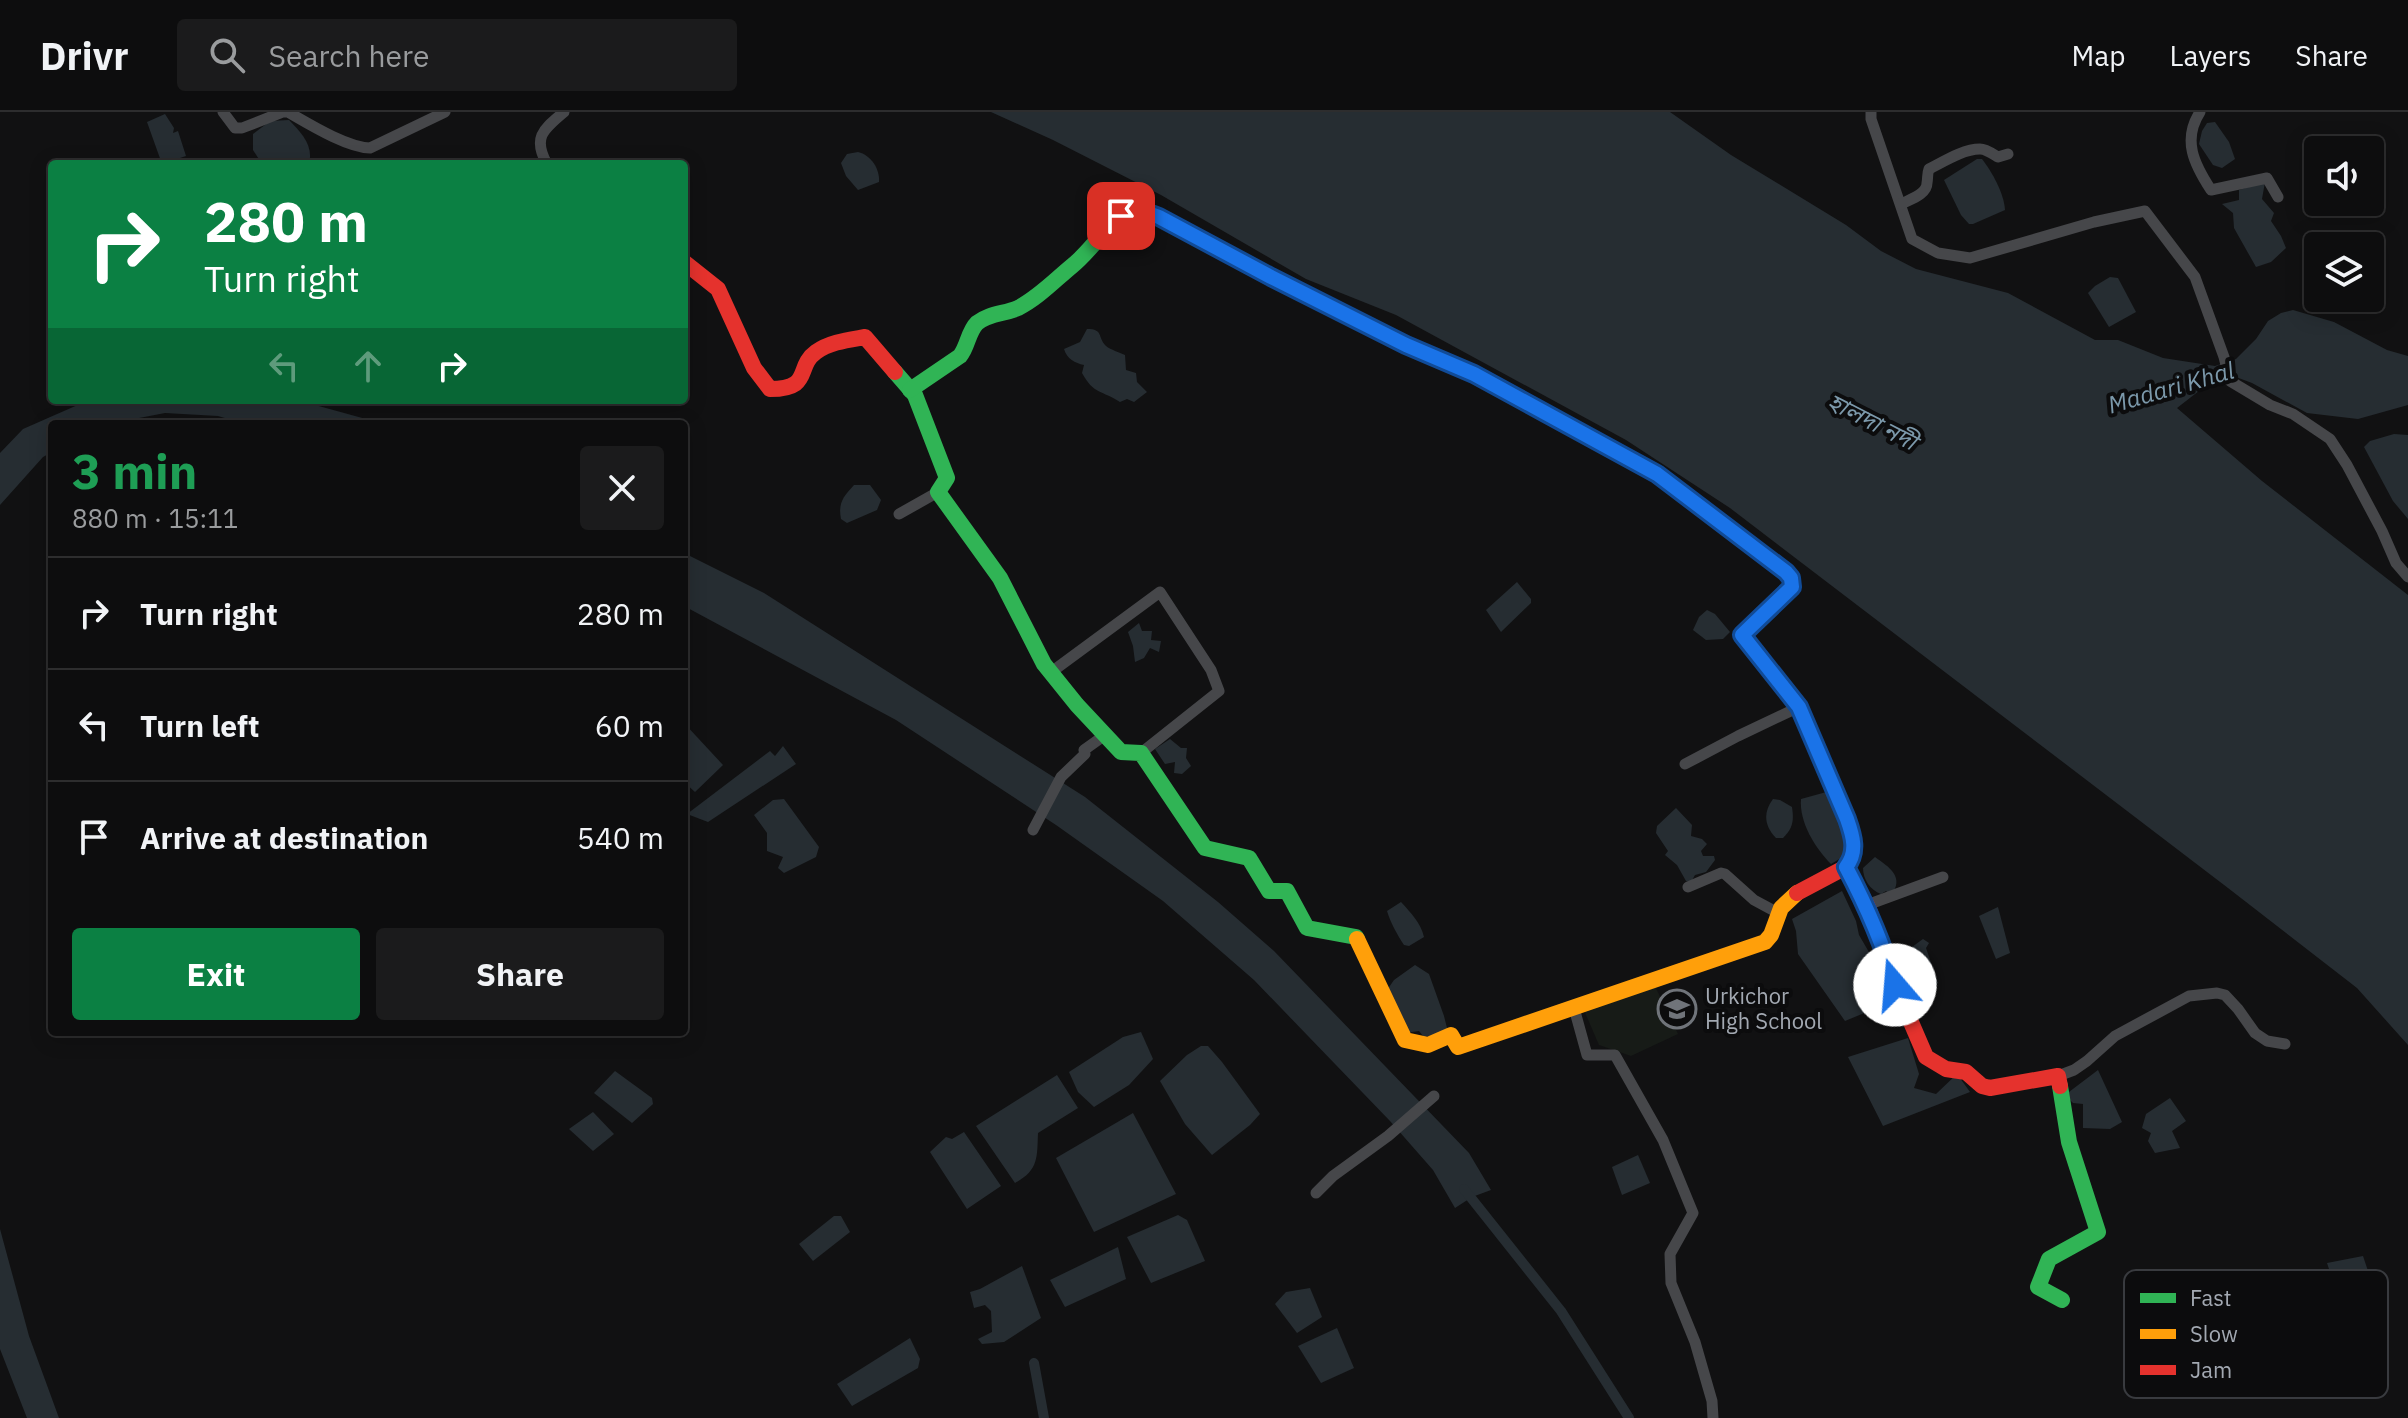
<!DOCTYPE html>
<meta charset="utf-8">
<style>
:root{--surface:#0d0d0e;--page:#1b1b1c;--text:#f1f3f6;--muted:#9a9c9e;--line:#2d2d2e;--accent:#0b8043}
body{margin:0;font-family:"IBM Plex Sans","Noto Sans Bengali",sans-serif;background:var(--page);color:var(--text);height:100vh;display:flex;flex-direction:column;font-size:30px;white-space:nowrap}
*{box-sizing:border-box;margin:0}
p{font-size:26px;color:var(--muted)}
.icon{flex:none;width:44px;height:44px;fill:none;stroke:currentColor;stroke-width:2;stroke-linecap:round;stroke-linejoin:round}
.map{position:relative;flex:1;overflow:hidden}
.drawer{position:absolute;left:48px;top:308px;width:640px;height:616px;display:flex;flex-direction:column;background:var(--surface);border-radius:8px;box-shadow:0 4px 20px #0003,0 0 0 2px var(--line)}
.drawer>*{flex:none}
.guide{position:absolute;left:48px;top:48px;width:640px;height:244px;border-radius:8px;box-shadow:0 4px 20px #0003,0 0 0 2px var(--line);background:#0b8043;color:#fff;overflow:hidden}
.buttons{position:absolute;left:2304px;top:24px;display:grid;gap:16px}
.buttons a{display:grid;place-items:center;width:80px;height:80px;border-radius:8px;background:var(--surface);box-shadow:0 4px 20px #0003,0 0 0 2px var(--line);font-size:40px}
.pin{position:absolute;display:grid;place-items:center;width:68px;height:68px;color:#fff;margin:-34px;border-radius:16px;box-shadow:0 4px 12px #0006}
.me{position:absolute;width:88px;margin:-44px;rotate:342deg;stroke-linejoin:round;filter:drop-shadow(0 0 6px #0008)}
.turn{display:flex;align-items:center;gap:28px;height:168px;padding:0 24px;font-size:36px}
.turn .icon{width:104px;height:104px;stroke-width:2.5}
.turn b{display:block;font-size:56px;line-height:68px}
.lanes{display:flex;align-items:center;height:76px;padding:0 24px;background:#0003;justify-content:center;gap:40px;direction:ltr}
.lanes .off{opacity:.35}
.round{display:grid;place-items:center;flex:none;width:84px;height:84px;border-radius:8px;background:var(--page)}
.overview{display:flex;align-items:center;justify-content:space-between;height:136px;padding:0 24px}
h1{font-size:48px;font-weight:700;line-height:60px;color:#1e9e55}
.cta{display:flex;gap:16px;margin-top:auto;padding:16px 24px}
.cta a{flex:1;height:92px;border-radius:8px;background:var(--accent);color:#fff;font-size:32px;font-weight:700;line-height:92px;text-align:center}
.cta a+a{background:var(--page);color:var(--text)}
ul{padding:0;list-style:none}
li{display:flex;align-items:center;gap:24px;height:112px;padding:0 24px;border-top:2px solid var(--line)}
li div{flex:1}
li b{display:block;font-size:30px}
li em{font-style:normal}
header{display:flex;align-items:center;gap:48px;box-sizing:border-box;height:112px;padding:0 40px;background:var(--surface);border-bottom:2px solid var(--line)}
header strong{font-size:38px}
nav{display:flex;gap:44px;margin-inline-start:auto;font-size:28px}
.search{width:560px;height:72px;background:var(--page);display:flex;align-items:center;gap:20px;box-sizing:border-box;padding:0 28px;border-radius:8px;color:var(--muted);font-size:30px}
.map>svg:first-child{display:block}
.green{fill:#171b17}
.water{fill:#262d32}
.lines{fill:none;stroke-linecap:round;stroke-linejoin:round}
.canal{stroke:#262d32;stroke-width:10}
.street{stroke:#46474a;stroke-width:11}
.fast{stroke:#30b455;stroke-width:16}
.slow{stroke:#ff9f0a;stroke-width:16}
.jam{stroke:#e5322d;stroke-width:16}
.route-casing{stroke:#114b97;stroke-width:20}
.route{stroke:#1a73e8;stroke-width:14}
.labels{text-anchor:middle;stroke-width:8;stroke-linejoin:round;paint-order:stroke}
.poi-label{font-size:22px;fill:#a3a9b2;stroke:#0c0c0d;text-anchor:start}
.water-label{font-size:24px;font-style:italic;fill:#7c99ab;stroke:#0c0c0d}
.key{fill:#0c0c0d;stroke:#393b3f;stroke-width:2}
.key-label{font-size:22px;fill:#a3a9b2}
</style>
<header>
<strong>Drivr</strong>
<div class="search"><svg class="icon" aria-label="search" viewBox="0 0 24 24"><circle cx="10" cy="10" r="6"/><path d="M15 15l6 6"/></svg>Search here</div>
<nav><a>Map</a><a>Layers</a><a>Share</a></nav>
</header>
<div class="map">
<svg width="2408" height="1306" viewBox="0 0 2408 1306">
<rect width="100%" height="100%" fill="#111112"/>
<polygon class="green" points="1654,872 1678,922 1631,944 1599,933 1583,896"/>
<g class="water">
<polygon points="991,0 1670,0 1731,43 1846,113 1881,139 1916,157 2008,181 2095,228 2118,228 2163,246 2215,254 2236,247 2256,227 2268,209 2281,201 2293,198 2334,210 2387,238 2408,244 2408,293 2358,307 2307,301 2252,271 2236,265 2213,268 2177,296 2262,369 2408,483 2408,933 2357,876 2228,776 1730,396 1626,328 1396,203 1306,167 1161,83 1053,28"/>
<polygon points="165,2 174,16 173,21 178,19 186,44 162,52 147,10"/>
<path d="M289,8C301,20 314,34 309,52H262L253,38V22L270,9Z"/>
<polygon points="2215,10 2229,30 2235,47 2222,56 2213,53 2199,32 2202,19 2207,11"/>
<path d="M858,40C871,43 880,57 879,70L858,78L846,64L841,51L847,42Z"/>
<path d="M1977,47H1982C1992,60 2004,81 2005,98L1973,112H1969L1961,103L1944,68Z"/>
<polygon points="2265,70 2262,87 2274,101 2271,109 2281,124 2286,136 2271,150 2256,155 2234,116 2233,101 2222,92 2239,88 2239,78"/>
<polygon points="2110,165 2118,166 2136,200 2109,215 2088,181 2095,174"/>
<path d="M1087,217C1104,217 1097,225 1106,234C1111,238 1119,240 1125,243L1126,258L1136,261L1137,270L1147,280L1134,290L1127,287L1120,290C1102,278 1094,283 1082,261L1084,253C1075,251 1067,247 1064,237L1080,230Z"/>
<polygon points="89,288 297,288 384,312 245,312 218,304 165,301 108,312 52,312 52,340 43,345 0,393 0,341 23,317"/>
<polygon points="2394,322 2408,323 2408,407 2393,389 2364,335 2370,329"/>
<path d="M854,373H870L881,388L877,398L847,411L841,407C838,391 843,385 854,373Z"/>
<polygon points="684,441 764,481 1085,685 1218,790 1274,839 1469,1041 1491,1078 1472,1085 1455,1096 1433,1058 1390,1009 1254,868 1163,789 1056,713 896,608 684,494"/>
<polygon points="1517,470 1531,487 1531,491 1501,520 1486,498"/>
<polygon points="1707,498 1715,502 1730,520 1723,527 1706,528 1693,518 1699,505"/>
<polygon points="1139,511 1142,519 1152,519 1151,528 1161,529 1159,540 1150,536 1144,546 1135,550 1133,534 1128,520"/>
<polygon points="684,611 723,653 695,680 684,670"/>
<polygon points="1170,627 1181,636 1187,636 1186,646 1191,654 1182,662 1174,661 1175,650 1165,652 1155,637"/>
<polygon points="783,634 796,652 708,710 687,702 770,639 775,644"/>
<path d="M1830,679L1849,735L1841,746L1831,752C1815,736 1799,710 1801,687Z"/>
<polygon points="784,687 819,735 816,745 784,761 778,756 783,745 767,739 767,721 754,703 773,688"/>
<path d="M1773,687L1780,688L1792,695C1794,709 1793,716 1783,726H1776C1764,714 1763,700 1773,687Z"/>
<polygon points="1676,696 1692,713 1691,724 1702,727 1707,732 1701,739 1703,744 1714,744 1715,748 1706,760 1695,763 1691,770 1686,769 1677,753 1665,743 1668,739 1656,721 1657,714"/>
<path d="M1875,745C1889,755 1905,765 1891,783L1886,779L1881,782C1870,778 1863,767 1863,756Z"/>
<polygon points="1842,779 1856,809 1859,823 1873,847 1891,890 1845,909 1798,842 1796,819 1792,807"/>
<path d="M1401,790C1411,801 1421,811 1424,825L1409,834L1404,833C1397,822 1391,812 1387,799Z"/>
<polygon points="1998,795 2010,841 1996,847 1979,804"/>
<path d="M1923,827L1929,831L1926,836L1938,871C1931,882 1920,888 1908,887L1902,878L1914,866L1909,856L1911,849L1901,843Z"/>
<polygon points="1415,853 1429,862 1444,904 1448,920 1424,925 1419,919 1405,921 1385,881 1394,868"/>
<polygon points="1141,920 1153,947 1129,973 1094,995 1078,980 1069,960 1123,925"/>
<polygon points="1908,926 1919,962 1914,976 1936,982 1957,962 1970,980 1883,1014 1848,945"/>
<polygon points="1201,934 1208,934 1222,950 1260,1002 1250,1013 1212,1043 1185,1012 1160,969 1187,943"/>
<polygon points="2098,958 2122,1010 2110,1017 2083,1016 2083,992 2073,991 2065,983"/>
<polygon points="615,959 652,986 653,992 632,1011 594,981"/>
<path d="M1057,963L1078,996L1038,1021C1037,1045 1039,1058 1015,1071L976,1014Z"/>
<polygon points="2170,986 2186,1009 2172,1019 2180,1036 2155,1041 2148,1029 2151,1021 2142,1016 2146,1002"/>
<polygon points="593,1000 614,1022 593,1039 569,1017"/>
<polygon points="1133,1001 1176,1082 1094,1120 1056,1046"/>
<polygon points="964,1020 1001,1074 967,1097 930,1040 946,1025 952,1027"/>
<polygon points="1638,1043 1650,1071 1622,1083 1612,1055"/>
<polygon points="1178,1103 1187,1108 1205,1149 1151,1171 1127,1125"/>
<polygon points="834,1104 841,1104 850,1120 813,1149 799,1132"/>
<polygon points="0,1117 29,1224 59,1306 27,1306 0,1237"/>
<polygon points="1118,1135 1126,1167 1065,1195 1050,1168"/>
<polygon points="2363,1144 2373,1174 2338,1184 2327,1151"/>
<polygon points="1022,1154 1041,1206 1004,1230 982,1232 978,1227 992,1220 991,1199 985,1193 974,1196 970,1180 980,1177"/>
<polygon points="1310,1176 1322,1205 1297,1221 1275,1192 1286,1180"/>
<polygon points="1337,1216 1354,1256 1321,1271 1298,1234"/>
<polygon points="910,1226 920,1247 918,1256 852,1294 837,1272"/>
</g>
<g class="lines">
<g class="canal">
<polyline points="1464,1077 1561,1199 1629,1306"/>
<polyline points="1034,1251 1044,1306"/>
</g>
<g class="street">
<path d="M223,0L235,16H242L283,0H288C309,12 346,35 370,36L445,0"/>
<polyline points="1871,0 1871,7 1912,127 1938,141 1970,146 2094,110 2145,99 2195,165 2224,245 2230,269 2270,293 2293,302 2330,327 2347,353 2382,419 2396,451 2408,465"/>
<path d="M2200,0C2182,28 2194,52 2211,78L2267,66L2278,85"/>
<path d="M547,52C532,25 544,17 564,0"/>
<path d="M1901,92C1911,87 1927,82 1927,71C1928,66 1927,62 1929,57C1943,50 1963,37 1980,37C1986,37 1993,42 1998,45L2008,42"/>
<polyline points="899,402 938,380"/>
<polyline points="1050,561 1160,480 1211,558 1219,579 1141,641"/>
<polyline points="1685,652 1738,624 1799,595 1853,724 1854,740 1846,755"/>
<polyline points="1033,718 1061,665 1085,642 1084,638 1105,623"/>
<polyline points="1688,775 1721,761 1725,762 1754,788 1778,801"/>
<polyline points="1867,793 1943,765"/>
<polyline points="1574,896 1587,943 1615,943 1663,1028 1693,1101 1670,1142 1671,1171 1695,1230 1712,1289 1713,1306"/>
<polyline points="2058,964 2074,958 2087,949 2115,924 2189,884 2217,881 2225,883 2238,897 2255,921 2267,929 2285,932"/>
<polyline points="1316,1081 1333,1064 1388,1024 1434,984"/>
</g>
<g class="fast">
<polyline points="895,260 915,283 947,366 938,380 1000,466 1044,552 1077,593 1121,640 1141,641 1205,736 1249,746 1269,779 1287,779 1307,816 1356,825 1357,827"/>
<path d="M910,278L960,244C968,234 968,220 977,211C989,201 1005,202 1018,196C1038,186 1055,168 1072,154C1098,133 1109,102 1145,99L1406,233L1474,262L1504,278"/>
<polyline points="2060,974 2069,1030 2098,1120 2049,1147 2038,1175 2062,1188"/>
</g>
<polyline class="slow" points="1357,827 1405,928 1428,933 1451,923 1458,935 1765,830 1771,823 1781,796 1797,781"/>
<g class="jam">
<path d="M684,150L718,177L754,256L770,277C813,277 795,255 816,240C830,230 848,228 865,225L895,260"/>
<polyline points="1504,278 1657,362 1786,460 1791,466 1792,475 1742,523 1799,595"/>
<polyline points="1797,781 1846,755 1867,793 1886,842 1895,873 1926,945 1946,957 1966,960 1982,974 1990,976 2058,964 2060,974"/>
</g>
</g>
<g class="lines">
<defs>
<path id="route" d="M1121,104C1136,98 1144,99 1159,105L1271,165L1406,233L1474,262L1657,362L1786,460L1791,466L1792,475L1742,523L1799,595L1847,707C1853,724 1858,740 1846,755C1866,793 1883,831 1895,873"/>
</defs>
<use href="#route" class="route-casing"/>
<use href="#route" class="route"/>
</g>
<defs>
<symbol id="school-ring" viewBox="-11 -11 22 22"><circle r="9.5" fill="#0c0c0d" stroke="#70747a" stroke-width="1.5"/><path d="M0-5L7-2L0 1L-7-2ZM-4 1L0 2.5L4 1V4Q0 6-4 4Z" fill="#70747a"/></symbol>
</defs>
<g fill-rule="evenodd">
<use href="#school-ring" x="1655" y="875" width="44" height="44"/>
</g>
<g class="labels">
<g class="poi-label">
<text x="1705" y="892">Urkichor<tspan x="1705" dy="25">High School</tspan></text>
</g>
<g class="water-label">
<text transform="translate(2171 276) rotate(-16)" y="8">Madari Khal</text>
<text transform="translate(1872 310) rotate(27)" y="8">হালদা নদী</text>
</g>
</g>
<rect x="2124" y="1158" width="264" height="128" rx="12" class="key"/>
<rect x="2140" y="1181" width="36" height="10" fill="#30b455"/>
<rect x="2140" y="1217" width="36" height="10" fill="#ff9f0a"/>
<rect x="2140" y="1253" width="36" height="10" fill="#e5322d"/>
<g class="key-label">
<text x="2190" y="1194">Fast</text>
<text x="2190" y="1230">Slow</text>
<text x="2190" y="1266">Jam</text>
</g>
</svg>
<div class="buttons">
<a><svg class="icon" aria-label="sound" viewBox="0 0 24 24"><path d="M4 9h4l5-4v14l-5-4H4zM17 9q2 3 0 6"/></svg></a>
<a><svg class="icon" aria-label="layers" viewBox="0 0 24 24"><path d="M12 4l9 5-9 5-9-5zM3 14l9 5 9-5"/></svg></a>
</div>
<div class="pin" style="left:1121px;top:104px;background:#d93025"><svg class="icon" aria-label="arrive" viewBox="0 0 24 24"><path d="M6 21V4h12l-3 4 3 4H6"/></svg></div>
<svg class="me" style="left:1895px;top:873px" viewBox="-20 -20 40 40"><circle r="19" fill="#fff"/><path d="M0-13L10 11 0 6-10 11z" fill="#1a73e8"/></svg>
<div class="guide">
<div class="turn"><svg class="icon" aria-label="right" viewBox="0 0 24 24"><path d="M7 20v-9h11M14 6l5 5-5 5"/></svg><div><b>280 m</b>Turn right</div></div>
<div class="lanes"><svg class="icon off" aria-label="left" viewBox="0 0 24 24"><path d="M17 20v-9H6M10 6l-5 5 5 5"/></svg><svg class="icon off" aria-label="ahead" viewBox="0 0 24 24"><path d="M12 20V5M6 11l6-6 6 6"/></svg><svg class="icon" aria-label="right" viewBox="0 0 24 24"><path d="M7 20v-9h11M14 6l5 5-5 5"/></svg></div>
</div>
<section class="drawer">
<div class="overview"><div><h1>3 min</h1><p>880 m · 15:11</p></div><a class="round"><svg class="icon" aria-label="close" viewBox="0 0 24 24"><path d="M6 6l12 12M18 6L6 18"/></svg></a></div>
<ul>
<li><svg class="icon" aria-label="right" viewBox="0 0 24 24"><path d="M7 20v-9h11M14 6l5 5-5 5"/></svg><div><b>Turn right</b></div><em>280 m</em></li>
<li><svg class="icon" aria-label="left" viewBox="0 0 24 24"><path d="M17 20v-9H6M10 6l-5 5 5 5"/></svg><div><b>Turn left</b></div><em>60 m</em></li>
<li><svg class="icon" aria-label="arrive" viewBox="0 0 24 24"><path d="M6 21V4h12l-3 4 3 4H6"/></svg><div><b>Arrive at destination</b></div><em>540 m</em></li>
</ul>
<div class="cta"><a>Exit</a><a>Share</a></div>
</section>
</div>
